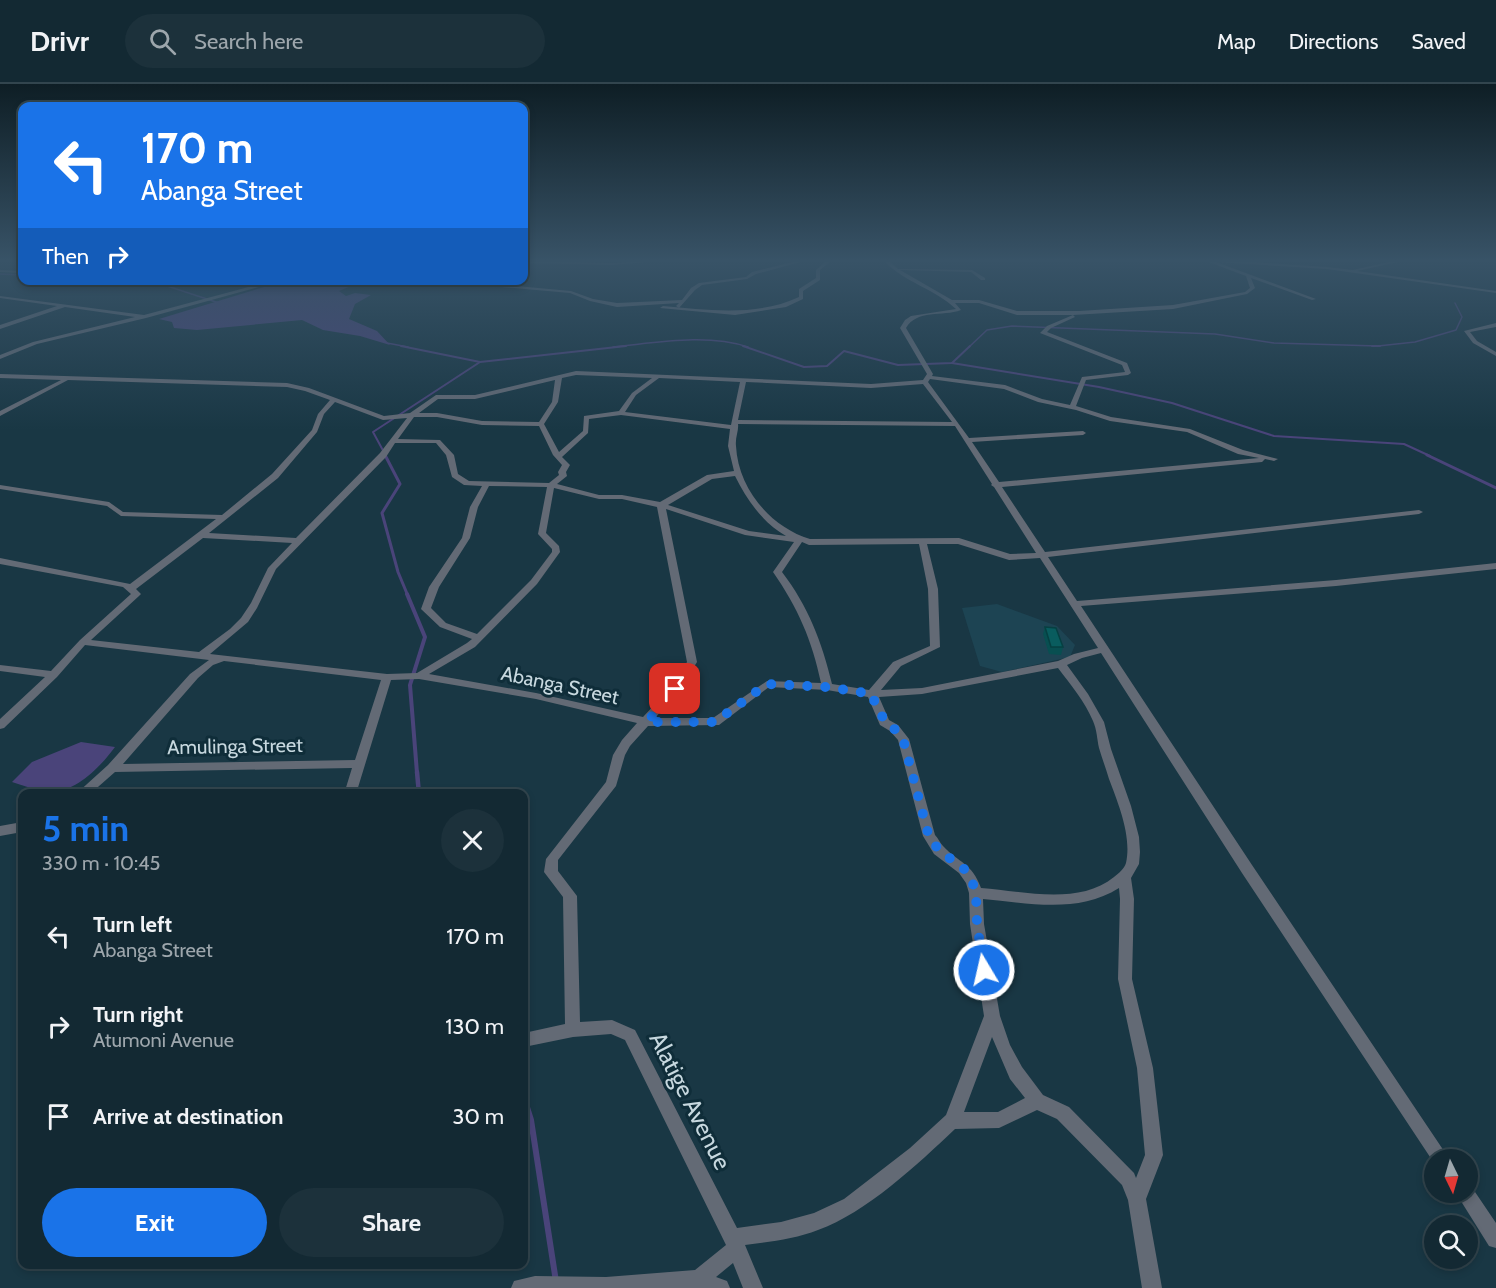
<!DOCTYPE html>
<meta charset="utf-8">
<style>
:root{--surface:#132933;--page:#1c313b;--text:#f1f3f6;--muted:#9da6ac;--line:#32454e;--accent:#1a73e8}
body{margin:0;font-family:Cabin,sans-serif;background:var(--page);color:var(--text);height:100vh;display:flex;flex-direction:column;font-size:22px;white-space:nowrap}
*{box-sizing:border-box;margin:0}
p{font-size:20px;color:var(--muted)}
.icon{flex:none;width:33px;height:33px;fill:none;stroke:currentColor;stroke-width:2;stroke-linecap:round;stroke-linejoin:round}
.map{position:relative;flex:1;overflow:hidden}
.sheet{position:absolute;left:18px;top:705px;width:510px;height:480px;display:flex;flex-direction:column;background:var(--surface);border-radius:12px;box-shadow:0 3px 9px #0003,0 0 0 2px var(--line)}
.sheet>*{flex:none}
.hud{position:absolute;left:18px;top:18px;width:510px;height:183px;border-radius:12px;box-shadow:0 3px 9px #0003,0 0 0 2px var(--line);background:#1a73e8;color:#fff;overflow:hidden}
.needle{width:39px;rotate:175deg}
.buttons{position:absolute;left:1424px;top:1065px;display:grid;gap:12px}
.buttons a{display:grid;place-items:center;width:54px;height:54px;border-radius:50%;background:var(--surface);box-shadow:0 3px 9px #0003,0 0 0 2px var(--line);font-size:30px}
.pin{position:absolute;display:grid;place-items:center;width:51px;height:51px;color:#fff;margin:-26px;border-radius:12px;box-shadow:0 3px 9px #0006}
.me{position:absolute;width:66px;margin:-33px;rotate:351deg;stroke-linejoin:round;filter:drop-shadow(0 0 4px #0008)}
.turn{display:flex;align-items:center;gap:21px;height:126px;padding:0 24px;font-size:27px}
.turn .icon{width:78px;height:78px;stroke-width:2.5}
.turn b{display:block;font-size:42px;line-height:51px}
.then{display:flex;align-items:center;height:57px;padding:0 24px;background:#0003;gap:12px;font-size:22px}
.round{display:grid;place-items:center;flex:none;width:63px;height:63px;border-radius:32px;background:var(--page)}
.overview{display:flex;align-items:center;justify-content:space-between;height:102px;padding:0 24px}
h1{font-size:36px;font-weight:700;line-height:45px;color:var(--accent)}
.button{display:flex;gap:12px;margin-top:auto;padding:12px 24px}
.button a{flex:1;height:69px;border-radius:36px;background:var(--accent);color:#fff;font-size:24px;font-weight:700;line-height:69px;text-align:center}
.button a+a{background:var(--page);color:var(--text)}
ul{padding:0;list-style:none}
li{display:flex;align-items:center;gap:18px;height:90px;padding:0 24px}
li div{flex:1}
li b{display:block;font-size:22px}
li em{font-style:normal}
header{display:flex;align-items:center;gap:36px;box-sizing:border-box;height:84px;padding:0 30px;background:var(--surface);border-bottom:2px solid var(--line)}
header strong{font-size:28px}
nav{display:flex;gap:33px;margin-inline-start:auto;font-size:21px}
.search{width:420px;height:54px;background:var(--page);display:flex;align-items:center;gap:15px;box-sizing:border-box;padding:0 21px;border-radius:33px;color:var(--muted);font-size:22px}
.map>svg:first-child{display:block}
.built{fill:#1d4453}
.water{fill:#4a447a}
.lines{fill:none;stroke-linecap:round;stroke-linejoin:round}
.stream-far5{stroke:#4a447a;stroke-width:1.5}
.stream-far4{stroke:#4a447a;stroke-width:2}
.stream-far3{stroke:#4a447a;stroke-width:3}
.stream-far2{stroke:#4a447a;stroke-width:4}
.stream-far1{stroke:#4a447a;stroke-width:4.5}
.stream{stroke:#4a447a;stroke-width:6}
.minor{fill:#636a75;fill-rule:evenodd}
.wall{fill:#084f51}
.building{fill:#095c5e;stroke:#064042;stroke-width:1.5}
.route{stroke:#1a73e8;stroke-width:10;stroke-dasharray:0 18}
.labels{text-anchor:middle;stroke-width:6;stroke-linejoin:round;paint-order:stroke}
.street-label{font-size:20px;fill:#c7d8df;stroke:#0f2d39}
.near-street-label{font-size:24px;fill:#c7d8df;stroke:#0f2d39}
</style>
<header>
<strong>Drivr</strong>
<div class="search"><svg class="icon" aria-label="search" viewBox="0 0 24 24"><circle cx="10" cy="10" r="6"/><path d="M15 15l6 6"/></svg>Search here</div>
<nav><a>Map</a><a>Directions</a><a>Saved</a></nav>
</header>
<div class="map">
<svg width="1496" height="1204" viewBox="0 0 1496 1204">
<rect width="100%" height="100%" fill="#193744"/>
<polygon class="built" points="997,520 1057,542 1075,561 1070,573 1002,588 980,582 962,524"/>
<g class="water">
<polygon points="363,197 339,207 346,212 355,209 371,211 355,220 349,235 377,247 390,261 360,252 323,246 302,236 197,246 174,244 172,238 159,235 274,200 308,203"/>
<path d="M81,658L115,663C100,683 73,713 43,707C33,705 22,701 12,698L32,678Z"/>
</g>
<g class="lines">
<g class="stream-far5">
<polyline points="0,190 22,191"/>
<polyline points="149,196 219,219"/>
<polyline points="387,259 408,263"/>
<path d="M613,263C655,259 706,249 748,263"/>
<polyline points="969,263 987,246 1012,242 1215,250 1274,259 1378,262 1415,258 1456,246 1462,233 1455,219"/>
</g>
<g class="stream-far4">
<polyline points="401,262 480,278 626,262"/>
<polyline points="743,262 804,283 827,282 844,267 898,281 952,279 970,262"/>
<polyline points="1372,262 1380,262"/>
<polyline points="952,279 1099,303 1172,319 1274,352 1404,360 1430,372"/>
<polyline points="386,372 373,348 480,278"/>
</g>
<g class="stream-far3">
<polyline points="385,371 400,400 382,429 398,488 408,512"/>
<polyline points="1427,371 1496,404"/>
</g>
<polyline class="stream-far2" points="407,510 425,553 410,601 417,689"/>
<polyline class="stream-far1" points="417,688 419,710"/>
<polyline class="stream" points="524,1014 531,1036 557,1204"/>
<g class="minor">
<polygon points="524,177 612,179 658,177 612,181 524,179"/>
<polygon points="797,177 804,177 756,190 747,195 702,201 695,206 679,224 676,222 679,219 617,223 590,217 570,209 423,196 448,196 571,207 593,215 617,219 682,216 691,204 699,199 746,193 752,188"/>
<path d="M826,177H831L820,186V196L803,207V215L786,223L735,231L660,224L663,222C708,226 756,233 799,213V205L816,194V186Z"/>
<path d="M884,177H889L898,185L972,186L985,194V196H981L971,188L900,186L952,216H979L1017,227H1079L1173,221L1245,208L1250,204L1246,192L1206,177H1237L1327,183L1353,186L1393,177H1402L1357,187L1496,207V209L1327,185L1216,178L1316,215L1312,216L1251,194L1255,204L1247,210L1173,225L1073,231L1075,233L1051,244L1047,248L1127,279L1131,289L1128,291L1086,296L1076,322L1111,333L1190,345L1243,366L1278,375L1274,377L1265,375L1262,378L1002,403L1045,468L1419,426L1423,428L1419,430L1048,473L1077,517L1336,496L1496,479V485L1336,502L1081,522L1252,781L1450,1076H1434V1079L1242,789L1101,569L1082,574L1067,581L1088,610L1104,638L1111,665L1131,722L1139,753L1140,768L1139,780L1131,794L1134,815L1132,895L1153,984L1163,1071L1146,1115L1162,1204H1142L1128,1116L1122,1101L1057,1035L1037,1026L999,1044L955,1045C918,1080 866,1129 818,1146C795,1155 769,1158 745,1161L763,1204H743L733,1179L716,1193L727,1197L730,1204H511L514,1197L535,1192L606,1193L695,1186L726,1161L625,956L611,950L573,953L524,963V949L565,940L563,813L544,788L546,775L606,698L613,671L622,656L637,639L536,615L419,595L391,596L356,710H344L352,684L115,688L90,710H76L108,681L190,590L209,576L85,561L57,593L4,644L0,645V635L45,593L0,587V581L51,587L80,556L131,510L123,503L0,480V474L130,500L216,435L121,432L107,422L0,405V401L109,418L123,428L222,431L272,390L312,346L318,330L330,316L305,307L287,303L68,296L0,332V327L61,296L0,294V290L287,299L309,304L384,332L410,329L436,311H475L576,287L871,300L923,296L927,290L900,244L905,236L911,232L956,225C935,205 904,198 884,177ZM955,219H979L1017,231H1073L1047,242L1040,249L1122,281L1125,288L1082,293L1070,321L1042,315L1005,301L932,292L933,290L906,244C917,225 942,233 961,226ZM576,291L652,294L632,309L619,327L584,332L583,347L559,368L544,340L558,318L562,294ZM659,294L740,298L731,341L625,328L636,311ZM930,295L1004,305L1038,318L1076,326L1110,337L1187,348L1238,370L1259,374L999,398L972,358L1083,351L1086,349L1083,347L969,354L928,298ZM555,296L552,318L539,338L482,337L437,329H419L438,315H475ZM746,298L871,304L923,300L952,338L738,336ZM335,318L383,336L407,334L380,369L296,454L209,449L278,394L317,348L324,330ZM621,331L730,345L728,362L734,387L707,391L660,418L622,411H599L557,400L567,392L566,388L570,381L562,373L588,349L589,335ZM414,333H437L482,341L539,342L553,371L562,381L558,388L559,391L549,399L469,397L458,390L454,371L440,356L398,355ZM738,340L955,342L992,400L991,401L994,403L1036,469L1010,470L959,454L810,455C770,443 738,404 736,362C735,354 739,346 738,340ZM395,359H436L446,371L452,393L464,401L482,402L470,423L462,454L429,503L421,525L440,543L472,555L467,559L417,589L387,590L210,570L248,538L257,524L276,485L386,373ZM735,392C747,416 762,438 786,452L749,447L668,421L712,395ZM489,402L547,403L538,450L552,465V468L531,496L477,550L446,539L431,524L439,503L470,454L478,423ZM554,404L599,415H622L657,423L687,578L671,603L643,633L536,609L429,590L475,563L537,500L560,468L559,462L546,449ZM666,425L745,451L794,458L773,488C798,524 812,556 821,599L767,597L713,634H655L679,607L697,578ZM203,454L292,459L268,484L251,519L241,534L230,545L199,568L91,556L139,512L141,510L136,505ZM802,458L809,461L919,460L928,505L930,562L893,578L869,606L832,600C822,558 808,522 782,488ZM927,460H958L1009,476L1040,474L1098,564L1074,570L1058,577L922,604L881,606L901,582L940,563L938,505ZM224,577L381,596L355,676L123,680L198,594L213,581ZM1058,584C1071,601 1085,618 1093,637C1097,646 1097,655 1099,664C1102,674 1106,685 1109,695C1118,719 1132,752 1126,779C1124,785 1119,789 1114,793C1078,822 1023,807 981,804C972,779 959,779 943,762C940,759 938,754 935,751L909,655L898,641L889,636L879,613L922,610ZM769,603L827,606L868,613L880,641L890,647L898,656L923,752L934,770L959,789L966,799L969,809L970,840L984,932L946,1031L910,1064L844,1115L814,1129L781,1138L737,1144L635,946L612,936L580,938L577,812L558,787V776L616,702L625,671L630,662L648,642L719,641ZM1119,804L1120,815L1118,895L1137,984L1145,1071L1136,1094L1134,1089L1069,1023L1043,1011L1022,983L1010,961L1000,932L984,840L983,815C1029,819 1078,830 1119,804ZM992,953L1010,995L1025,1014L998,1028H964Z"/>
<polygon points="0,186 22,187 22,189 0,188"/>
<polygon points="275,196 284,196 146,234 37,260 0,275 0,271 33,258 135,233 65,223 0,245 0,241 57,222 0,214 0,212 144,231"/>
<polygon points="1496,239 1496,243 1470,248 1477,257 1496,268 1496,272 1473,259 1464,247"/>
<polygon points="22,738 22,748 0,752 0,742"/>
<polygon points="1467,1100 1471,1102 1496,1139 1496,1164 1489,1162 1459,1114 1456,1108 1467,1108"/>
</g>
</g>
<polygon class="wall" points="1045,543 1063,563 1061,571 1049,570 1043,550"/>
<polygon class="building" points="1045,543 1056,544 1063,563 1051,563"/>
<linearGradient id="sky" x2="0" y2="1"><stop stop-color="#0e1e25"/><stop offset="0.51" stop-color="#385367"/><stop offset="1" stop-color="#385367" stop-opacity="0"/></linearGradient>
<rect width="1496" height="346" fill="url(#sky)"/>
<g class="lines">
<path class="route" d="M675,605L647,638H715L767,600L827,603L872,610C881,639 887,634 903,655L929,753L939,766L964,785L972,797L976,809L977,840L984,886"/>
</g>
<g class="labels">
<g class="street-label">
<text transform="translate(560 601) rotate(12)" y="7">Abanga Street</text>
<text transform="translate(235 662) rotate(-1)" y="7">Amulinga Street</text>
</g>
<g class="near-street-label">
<text transform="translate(690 1017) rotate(63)" y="8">Alatige Avenue</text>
</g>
</g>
</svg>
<div class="buttons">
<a><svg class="needle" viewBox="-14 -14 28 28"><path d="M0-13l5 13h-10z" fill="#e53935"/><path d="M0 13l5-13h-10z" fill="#9da6ac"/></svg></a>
<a><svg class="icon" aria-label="search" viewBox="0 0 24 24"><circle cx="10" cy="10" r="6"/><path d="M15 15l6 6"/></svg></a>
</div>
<div class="pin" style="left:675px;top:605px;background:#d93025"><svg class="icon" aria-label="arrive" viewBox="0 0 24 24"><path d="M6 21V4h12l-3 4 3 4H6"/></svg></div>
<svg class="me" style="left:984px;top:886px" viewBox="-20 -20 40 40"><circle r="17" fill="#1a73e8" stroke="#fff" stroke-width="3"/><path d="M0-11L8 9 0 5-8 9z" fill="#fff"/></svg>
<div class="hud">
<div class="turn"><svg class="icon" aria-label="left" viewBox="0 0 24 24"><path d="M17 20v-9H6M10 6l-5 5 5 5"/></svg><div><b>170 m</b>Abanga Street</div></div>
<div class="then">Then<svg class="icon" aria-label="right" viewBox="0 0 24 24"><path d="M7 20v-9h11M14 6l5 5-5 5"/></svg></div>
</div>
<section class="sheet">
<div class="overview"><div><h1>5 min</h1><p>330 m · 10:45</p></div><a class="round"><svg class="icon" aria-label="close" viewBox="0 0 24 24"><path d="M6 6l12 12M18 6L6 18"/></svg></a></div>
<ul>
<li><svg class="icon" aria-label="left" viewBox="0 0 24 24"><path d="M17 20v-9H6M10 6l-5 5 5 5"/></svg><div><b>Turn left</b><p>Abanga Street</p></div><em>170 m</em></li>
<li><svg class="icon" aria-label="right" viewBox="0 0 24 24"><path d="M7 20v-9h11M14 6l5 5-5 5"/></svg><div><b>Turn right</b><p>Atumoni Avenue</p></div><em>130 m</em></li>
<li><svg class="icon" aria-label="arrive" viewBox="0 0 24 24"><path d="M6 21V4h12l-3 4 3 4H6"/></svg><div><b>Arrive at destination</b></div><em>30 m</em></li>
</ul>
<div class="button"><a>Exit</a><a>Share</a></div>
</section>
</div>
